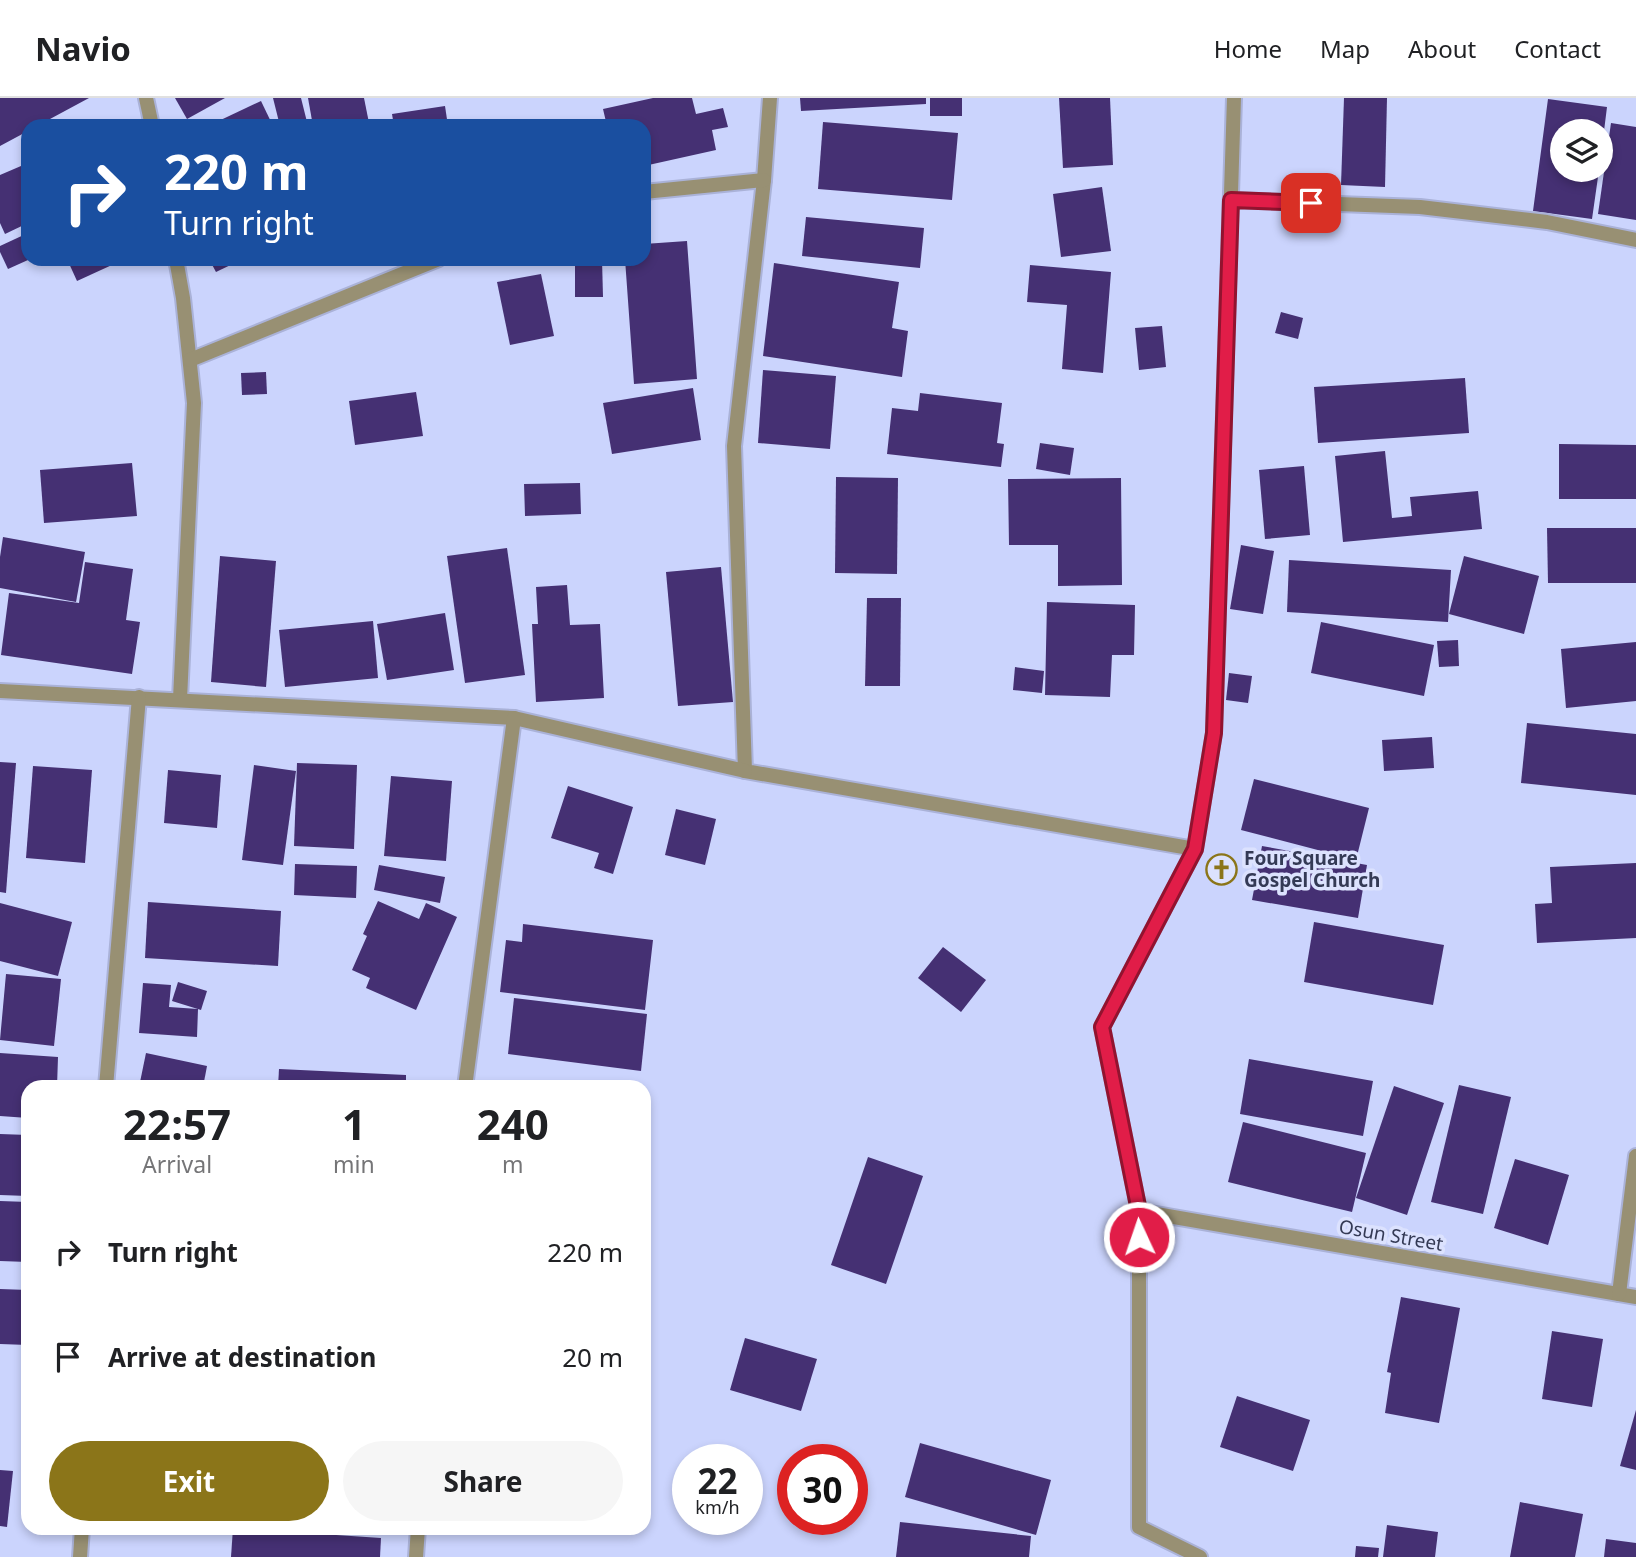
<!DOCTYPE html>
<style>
:root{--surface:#fff;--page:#f6f6f6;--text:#202124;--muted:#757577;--line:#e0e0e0;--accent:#8b7519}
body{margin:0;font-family:"Noto Sans",sans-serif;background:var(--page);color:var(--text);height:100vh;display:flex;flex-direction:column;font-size:26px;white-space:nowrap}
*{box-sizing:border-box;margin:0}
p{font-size:23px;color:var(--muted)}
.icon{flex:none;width:38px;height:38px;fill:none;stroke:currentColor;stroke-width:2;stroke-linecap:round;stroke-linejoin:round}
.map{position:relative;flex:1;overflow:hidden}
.drawer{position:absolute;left:21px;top:982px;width:630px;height:455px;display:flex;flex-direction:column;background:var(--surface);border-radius:21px;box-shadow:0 4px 10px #0003}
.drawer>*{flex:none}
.top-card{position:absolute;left:21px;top:21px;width:630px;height:147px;border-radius:21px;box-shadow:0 4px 10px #0003;background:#1a4fa0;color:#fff;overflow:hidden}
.controls{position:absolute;left:1550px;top:21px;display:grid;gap:14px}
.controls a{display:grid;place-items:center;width:63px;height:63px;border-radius:50%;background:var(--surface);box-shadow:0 4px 10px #0003;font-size:35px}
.speed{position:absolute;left:672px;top:1346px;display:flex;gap:14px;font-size:35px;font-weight:700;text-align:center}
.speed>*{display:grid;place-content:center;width:91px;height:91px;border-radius:50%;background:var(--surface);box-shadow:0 4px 10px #0003;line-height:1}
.speed small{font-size:18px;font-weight:400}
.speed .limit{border:10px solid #d22;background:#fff;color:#111}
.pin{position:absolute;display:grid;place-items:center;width:60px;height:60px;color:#fff;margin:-30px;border-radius:14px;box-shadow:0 4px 10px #0006}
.me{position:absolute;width:77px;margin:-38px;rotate:357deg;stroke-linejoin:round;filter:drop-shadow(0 0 5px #0008)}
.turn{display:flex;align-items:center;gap:24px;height:147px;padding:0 28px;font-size:32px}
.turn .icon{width:91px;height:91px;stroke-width:2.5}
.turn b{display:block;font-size:49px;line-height:60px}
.eta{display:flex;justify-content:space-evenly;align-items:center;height:119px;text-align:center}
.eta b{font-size:42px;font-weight:700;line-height:49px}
.action{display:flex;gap:14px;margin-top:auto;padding:14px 28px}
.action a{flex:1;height:80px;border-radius:42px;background:var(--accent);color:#fff;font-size:28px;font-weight:700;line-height:80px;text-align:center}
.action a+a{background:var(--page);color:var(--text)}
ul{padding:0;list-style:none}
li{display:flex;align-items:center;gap:21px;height:105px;padding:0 28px}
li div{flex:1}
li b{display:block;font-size:26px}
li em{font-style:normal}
header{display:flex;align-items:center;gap:42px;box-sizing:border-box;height:98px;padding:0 35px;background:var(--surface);border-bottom:2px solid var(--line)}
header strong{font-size:33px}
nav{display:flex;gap:38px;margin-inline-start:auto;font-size:24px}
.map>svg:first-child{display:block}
.building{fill:#453073}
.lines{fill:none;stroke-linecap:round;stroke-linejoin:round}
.minor-casing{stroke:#aab2d8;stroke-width:18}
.minor{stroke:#989073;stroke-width:14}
.route-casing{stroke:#92132f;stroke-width:18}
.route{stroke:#e11d48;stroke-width:12}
.labels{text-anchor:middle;stroke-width:7;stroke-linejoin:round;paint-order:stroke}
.poi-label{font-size:19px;font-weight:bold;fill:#343a55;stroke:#dce2fe;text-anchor:start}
.street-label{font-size:19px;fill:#343a55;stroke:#dce2fe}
</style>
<header>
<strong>Navio</strong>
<nav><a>Home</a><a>Map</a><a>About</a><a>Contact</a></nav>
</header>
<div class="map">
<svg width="1636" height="1459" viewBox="0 0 1636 1459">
<rect width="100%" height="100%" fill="#cbd4fd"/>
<g class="building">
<polygon points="0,0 89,0 37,28 28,28 28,33 0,48"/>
<polygon points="175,0 225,0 187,21"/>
<polygon points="273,0 301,0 308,28 280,28"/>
<polygon points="308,0 364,0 369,25 353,28 313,28"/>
<polygon points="653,0 692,0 696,16 723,10 728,29 712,32 716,52 644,68 644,28 607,28 603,11"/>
<polygon points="800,0 926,0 926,6 801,13"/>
<rect x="930" y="0" width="32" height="18"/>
<polygon points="1059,0 1110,0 1113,67 1063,70"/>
<polygon points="1344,0 1387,0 1385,89 1341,87"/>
<polygon points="1548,1 1607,9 1603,41 1601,33 1563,33 1563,72 1599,72 1592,121 1533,113"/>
<polygon points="261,3 273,28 208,28"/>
<polygon points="445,8 448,28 394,28 392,16"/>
<polygon points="823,24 958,35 952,102 818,91"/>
<polygon points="1611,25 1636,29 1636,122 1598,116"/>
<polygon points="28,65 28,125 5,136 0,125 0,77"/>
<polygon points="1102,89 1111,153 1061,159 1053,96"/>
<polygon points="806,119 924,130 920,170 802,158"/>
<polygon points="28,135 28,162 8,171 0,154 0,148"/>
<polygon points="687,143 697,281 634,286 625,161 644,161 644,146"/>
<polygon points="67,161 125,161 77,183"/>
<polygon points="209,161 243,161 216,174"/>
<polygon points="575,161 602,161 603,199 575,199"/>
<polygon points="774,165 899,184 892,230 908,233 902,279 763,258"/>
<polygon points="1030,167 1111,174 1103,275 1062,271 1067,207 1027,204"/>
<polygon points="541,176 554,238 510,247 497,184"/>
<polygon points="1281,214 1303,220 1298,241 1275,235"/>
<polygon points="1162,228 1166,269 1139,272 1135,230"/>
<polygon points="763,272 836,278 830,351 758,345"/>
<polygon points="266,274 267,296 242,297 241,275"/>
<polygon points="1465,280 1469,335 1318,345 1314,289"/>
<polygon points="693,290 701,342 612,356 603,305"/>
<polygon points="416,294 423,338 355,347 349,303"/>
<polygon points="920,295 1002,305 997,345 1004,346 1001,369 887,356 892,310 918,313"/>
<polygon points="1040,345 1074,350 1070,377 1036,371"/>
<polygon points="1559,346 1636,347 1636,401 1559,401"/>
<polygon points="1385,353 1392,420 1412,418 1410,399 1478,393 1482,431 1343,444 1335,358"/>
<polygon points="132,365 137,418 44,425 40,372"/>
<polygon points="1304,368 1310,437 1265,441 1259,372"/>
<polygon points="836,379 898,380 897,476 835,475"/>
<polygon points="1121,380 1122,487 1058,488 1058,447 1009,447 1008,381"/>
<polygon points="580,385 581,416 525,418 524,386"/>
<polygon points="1547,430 1636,430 1636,485 1548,485"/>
<polygon points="3,439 85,454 76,504 0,490 0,459"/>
<polygon points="1241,447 1274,453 1263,516 1230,511"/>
<polygon points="507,450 525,577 465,585 447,458"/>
<polygon points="220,458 276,463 266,589 211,584"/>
<polygon points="1464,458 1539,478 1524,536 1449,516"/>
<polygon points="1289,462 1451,472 1448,524 1287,514"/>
<polygon points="85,464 133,471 126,522 140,524 132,576 1,557 9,495 79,505"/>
<polygon points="721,469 733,604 678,608 666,474"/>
<polygon points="567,487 570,527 600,526 604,600 536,604 532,526 538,526 536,489"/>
<polygon points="867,500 901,500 900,588 865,588"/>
<polygon points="1047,504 1135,507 1134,557 1112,557 1110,599 1045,597"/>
<polygon points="445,515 454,572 387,582 377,526"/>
<polygon points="373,523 378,580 285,589 279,532"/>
<polygon points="1321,524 1434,547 1424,598 1311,575"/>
<polygon points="1458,542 1459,568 1439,569 1437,543"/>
<polygon points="1636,544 1636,603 1566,610 1561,551"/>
<polygon points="1015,569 1044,573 1042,595 1013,592"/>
<polygon points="1229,575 1252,578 1248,605 1226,602"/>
<polygon points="1527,625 1636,636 1636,697 1521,685"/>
<polygon points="1432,639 1434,670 1384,673 1382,642"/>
<polygon points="0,664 16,665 6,795 0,794"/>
<polygon points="297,665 357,667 354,751 294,748"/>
<polygon points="254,667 296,673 283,767 242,762"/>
<polygon points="33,668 92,672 85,765 26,760"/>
<polygon points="168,672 221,677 217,730 164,725"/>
<polygon points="391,678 452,683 446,763 384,758"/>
<polygon points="1254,681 1369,710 1356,762 1241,732"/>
<polygon points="568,688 633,709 613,776 594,770 599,755 551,740"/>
<polygon points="676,711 716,721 705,767 665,757"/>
<polygon points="1262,748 1367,767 1358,820 1252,802"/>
<polygon points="1636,765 1636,840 1537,845 1535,806 1552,805 1550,769"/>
<polygon points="295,766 357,768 356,800 294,797"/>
<polygon points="379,767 445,779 440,805 374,792"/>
<polygon points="378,803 419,821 426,805 457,819 416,912 366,890 370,880 352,872 367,838 363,836"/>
<polygon points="148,804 281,813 278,868 145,860"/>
<polygon points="0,805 72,824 58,878 0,863"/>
<polygon points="1314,824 1444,847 1433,907 1304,884"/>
<polygon points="523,826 653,842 645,912 500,894 506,842 522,844"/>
<polygon points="943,849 986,882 961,914 918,880"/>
<polygon points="6,876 61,881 54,948 0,942"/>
<polygon points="178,884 207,893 201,912 172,903"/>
<polygon points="143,885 171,887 169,909 198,911 197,939 139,935"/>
<polygon points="514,900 647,916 641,973 508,956"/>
<polygon points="0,955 58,959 57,989 28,989 28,1020 0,1018"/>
<polygon points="146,955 207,968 203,989 139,989"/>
<polygon points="1249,961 1373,983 1363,1038 1240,1016"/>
<polygon points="279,971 406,977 406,989 278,989"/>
<polygon points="1459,987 1511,999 1483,1116 1431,1104"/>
<polygon points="1394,988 1444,1005 1407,1117 1356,1100"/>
<polygon points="1243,1024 1366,1055 1352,1114 1228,1084"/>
<polygon points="0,1036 28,1037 28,1098 0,1097"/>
<polygon points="868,1059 923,1078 886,1186 831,1167"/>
<polygon points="1515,1061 1569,1077 1548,1147 1494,1130"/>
<polygon points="0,1103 28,1104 28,1164 0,1163"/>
<polygon points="0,1191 28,1192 28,1247 0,1246"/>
<polygon points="1401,1199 1460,1210 1439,1325 1385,1315 1391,1275 1387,1274"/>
<polygon points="1552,1233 1603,1241 1592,1309 1542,1301"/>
<polygon points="745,1240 817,1261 801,1313 730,1292"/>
<polygon points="1237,1298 1310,1322 1293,1373 1220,1349"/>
<polygon points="1636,1312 1636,1372 1620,1368"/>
<polygon points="920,1345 1051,1382 1036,1437 905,1399"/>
<polygon points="0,1372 13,1373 7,1429 0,1428"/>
<polygon points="1520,1404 1583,1416 1575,1459 1510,1459"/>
<polygon points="900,1424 1031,1438 1029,1459 896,1459"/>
<polygon points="1387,1427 1438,1434 1435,1459 1383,1459"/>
<polygon points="233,1430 381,1440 380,1459 231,1459"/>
<polygon points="1606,1441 1636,1445 1636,1459 1604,1459"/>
<polygon points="1356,1448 1379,1450 1378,1459 1355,1459"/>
</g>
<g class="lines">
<defs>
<g id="minor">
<polyline points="146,0 152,28"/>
<polyline points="770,0 764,82 734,348 745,673 1195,751"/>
<polyline points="644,94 764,82"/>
<polyline points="1231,102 1420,109 1547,124 1636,142"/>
<polyline points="176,161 183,200 194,305 180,601"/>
<polyline points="190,262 439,161"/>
<polyline points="0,593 514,620 745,673"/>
<polyline points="106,989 139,599"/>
<polyline points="465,989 514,620"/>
<polyline points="1139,1113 1636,1199"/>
<polyline points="1619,1196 1636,1058"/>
<polyline points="80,1459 82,1430"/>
<polyline points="416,1459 418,1430"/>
<polyline points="1200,1459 1139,1429 1139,1113 1102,929 1195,751 1214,635 1234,0"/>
</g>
</defs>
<use href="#minor" class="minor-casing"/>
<use href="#minor" class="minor"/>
</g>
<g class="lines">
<defs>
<polyline id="route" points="1139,1139 1139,1113 1102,929 1195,751 1214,635 1231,102 1311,105"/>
</defs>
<use href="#route" class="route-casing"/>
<use href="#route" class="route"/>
</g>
<defs>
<symbol id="church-ring" viewBox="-11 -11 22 22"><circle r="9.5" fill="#dce2fe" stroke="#8b7519" stroke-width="1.5"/><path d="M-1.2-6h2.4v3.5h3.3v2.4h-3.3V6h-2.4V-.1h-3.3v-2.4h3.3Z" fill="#8b7519"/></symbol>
</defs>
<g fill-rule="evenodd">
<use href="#church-ring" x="1204" y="754" width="35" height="35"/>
</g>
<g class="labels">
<g class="poi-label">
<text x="1244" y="767">Four Square<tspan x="1244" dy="22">Gospel Church</tspan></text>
</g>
<g class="street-label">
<text transform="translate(1391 1137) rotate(10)" y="7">Osun Street</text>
</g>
</g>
</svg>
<div class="controls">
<a><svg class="icon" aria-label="layers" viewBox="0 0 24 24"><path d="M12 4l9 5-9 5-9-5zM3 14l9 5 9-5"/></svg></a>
</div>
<div class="speed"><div>22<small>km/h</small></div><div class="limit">30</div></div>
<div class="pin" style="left:1311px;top:105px;background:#d93025"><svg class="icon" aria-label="arrive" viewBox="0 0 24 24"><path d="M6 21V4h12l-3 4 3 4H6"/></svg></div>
<svg class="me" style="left:1139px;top:1139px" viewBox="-20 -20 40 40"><circle r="17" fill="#e11d48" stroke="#fff" stroke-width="3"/><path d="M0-11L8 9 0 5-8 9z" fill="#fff"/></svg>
<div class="top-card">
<div class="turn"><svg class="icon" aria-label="right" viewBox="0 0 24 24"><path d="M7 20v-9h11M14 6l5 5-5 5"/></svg><div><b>220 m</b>Turn right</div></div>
</div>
<section class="drawer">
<div class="eta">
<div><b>22:57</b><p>Arrival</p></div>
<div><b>1</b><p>min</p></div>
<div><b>240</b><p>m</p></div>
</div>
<ul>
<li><svg class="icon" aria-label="right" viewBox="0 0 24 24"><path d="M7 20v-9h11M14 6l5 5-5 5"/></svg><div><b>Turn right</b></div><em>220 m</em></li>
<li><svg class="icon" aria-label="arrive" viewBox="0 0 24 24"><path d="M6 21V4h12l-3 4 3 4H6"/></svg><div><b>Arrive at destination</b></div><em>20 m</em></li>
</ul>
<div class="action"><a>Exit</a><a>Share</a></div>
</section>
</div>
